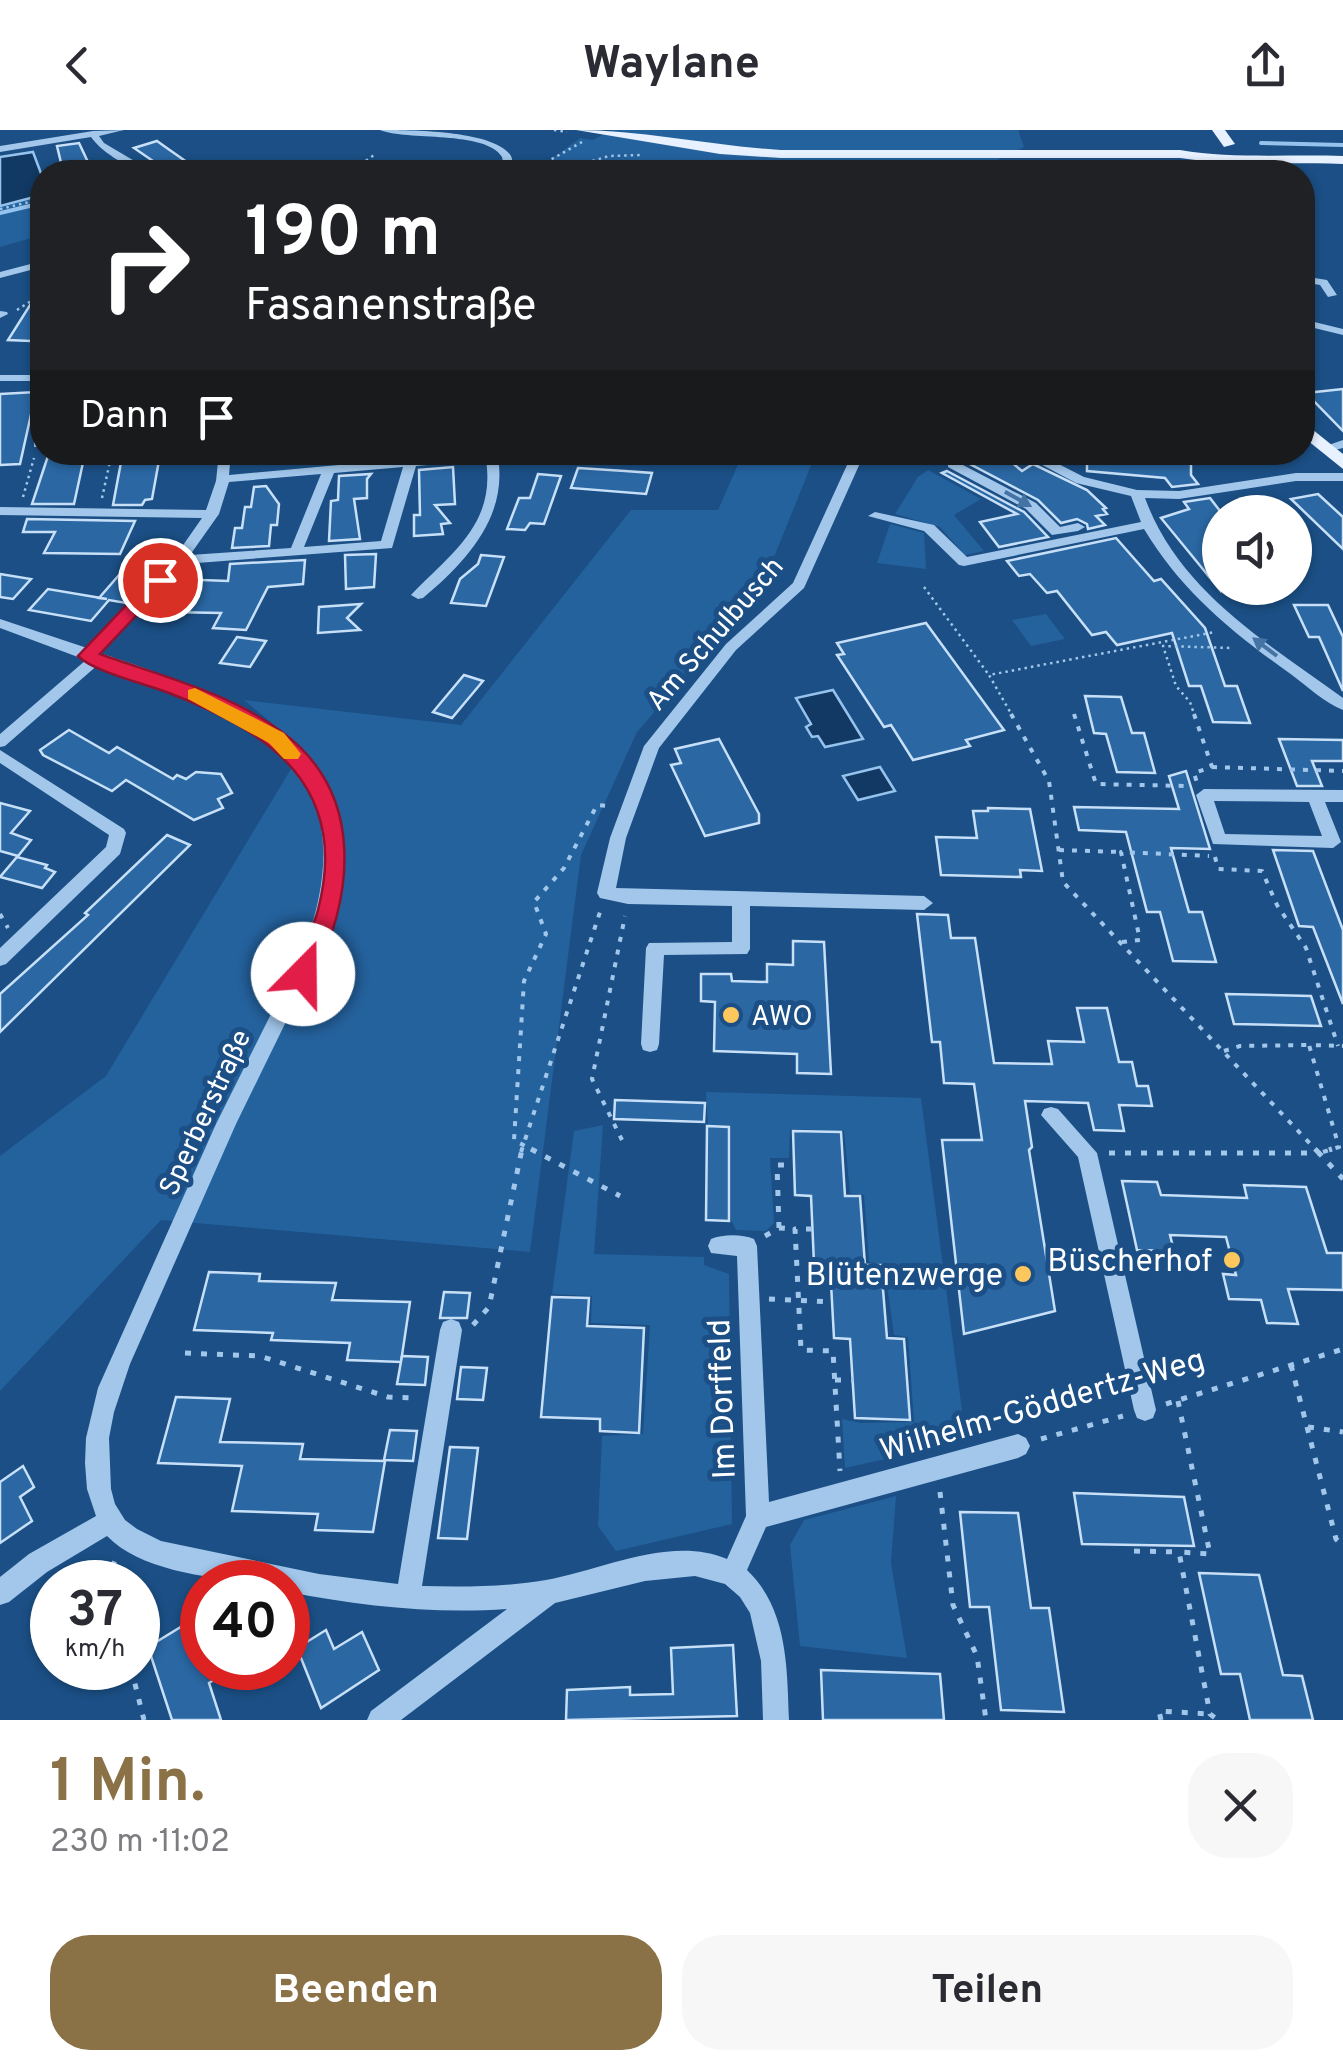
<!DOCTYPE html>
<html lang="de">
<meta charset="utf-8">
<style>
:root{--surface:#fff;--page:#f7f7f7;--text:#2b2b33;--muted:#7c7c81;--accent:#8a7146}
body{margin:0;font-family:Overpass,sans-serif;background:var(--page);color:var(--text);height:100vh;display:flex;flex-direction:column;font-size:38px;white-space:nowrap}
*{box-sizing:border-box;margin:0}
p{font-size:32px;color:var(--muted)}
.icon{flex:none;width:55px;height:55px;fill:none;stroke:currentColor;stroke-width:2;stroke-linecap:round;stroke-linejoin:round}
.map{position:relative;height:1590px;overflow:hidden}
.details{display:flex;flex-direction:column;background:var(--surface);flex:1}
.details>*{flex:none}
.hud{position:absolute;left:30px;top:30px;width:1285px;height:305px;border-radius:40px;box-shadow:0 2px 8px #0004;background:#202124;color:#fff;overflow:hidden}
.buttons{position:absolute;left:1202px;top:365px;display:grid;gap:20px}
.buttons a{display:grid;place-items:center;width:110px;height:110px;border-radius:50%;background:var(--surface);box-shadow:0 2px 8px #0004;font-size:50px}
.speed{position:absolute;left:30px;top:1430px;display:flex;gap:20px;font-size:50px;font-weight:700;text-align:center}
.speed>*{display:grid;place-content:center;width:130px;height:130px;border-radius:50%;background:var(--surface);box-shadow:0 2px 8px #0004;line-height:1}
.speed small{font-size:25px;font-weight:400}
.speed .limit{border:15px solid #d22;background:#fff;color:#111}
.pin{position:absolute;display:grid;place-items:center;width:85px;height:85px;color:#fff;margin:-42px;border:5px solid #fff;border-radius:50%;box-shadow:0 2px 10px #0007}
.me{position:absolute;width:110px;margin:-55px;rotate:22deg;stroke-linejoin:round;filter:drop-shadow(0 0 8px #0008)}
.turn{display:flex;align-items:center;gap:35px;height:210px;padding:0 50px;font-size:45px}
.turn .icon{width:130px;height:130px;stroke-width:2.5}
.turn b{display:block;font-size:70px;line-height:85px}
.then{display:flex;align-items:center;height:95px;padding:0 50px;background:#0003;gap:20px;font-size:38px}
.round{display:grid;place-items:center;flex:none;width:105px;height:105px;border-radius:40px;background:var(--page)}
.headline{display:flex;align-items:center;justify-content:space-between;height:170px;padding:0 50px}
h1{font-size:60px;font-weight:700;line-height:75px;color:var(--accent)}
.action{display:flex;gap:20px;margin-top:auto;padding:20px 50px}
.action a{flex:1;height:115px;border-radius:40px;background:var(--accent);color:#fff;font-size:40px;font-weight:700;line-height:115px;text-align:center}
.action a+a{background:var(--page);color:var(--text)}
header{display:flex;justify-content:space-between;align-items:center;height:130px;padding:0 50px;background:var(--surface);font-size:45px;font-weight:700}
.map>svg:first-child{display:block}
.green{fill:#24629e}
.water{fill:#123963;stroke:#95c3ed;stroke-width:2.5}
.lines{fill:none;stroke-linecap:round;stroke-linejoin:round}
.stream{stroke:#95c3ed;stroke-width:4}
.building{fill:#2a67a3;stroke:#c7e0f8;stroke-width:2.5}
.path-far2{stroke:#a2c7eb;stroke-width:2.5;stroke-dasharray:2.5 4;stroke-linecap:butt}
.path-far1{stroke:#a2c7eb;stroke-width:4;stroke-dasharray:5 8;stroke-linecap:butt}
.path{stroke:#a2c7eb;stroke-width:5;stroke-dasharray:6 10;stroke-linecap:butt}
.minor{fill:#a2c7eb;fill-rule:evenodd}
.major{fill:#e7f1ff;fill-rule:evenodd}
.oneway{fill:#4473a4}
.route{fill:#e11d48;stroke:#92132f;stroke-width:2.5}
.slow{fill:#f59e0b}
.poi-dot{fill:#fdc75e;stroke:#1b4f85;stroke-width:4}
.labels{text-anchor:middle;stroke-width:10;stroke-linejoin:round;paint-order:stroke}
.street-label{font-size:28px;fill:#fff;stroke:#1b4f85}
.poi-label{font-size:28px;fill:#fff;stroke:#1b4f85;text-anchor:start}
.near-poi-label{font-size:32px;fill:#fff;stroke:#1b4f85;text-anchor:end}
.near-street-label{font-size:32px;fill:#fff;stroke:#1b4f85}
</style>
<header><svg class="icon" aria-label="back" viewBox="0 0 24 24"><path d="M15 5l-7 7 7 7"/></svg>Waylane<svg class="icon" aria-label="share" viewBox="0 0 24 24"><path d="M12 15V3M7 8l5-5 5 5M5 13v7h14v-7"/></svg></header>
<div class="map">
<svg width="1343" height="1590" viewBox="0 0 1343 1590">
<rect width="100%" height="100%" fill="#1b4f85"/>
<g class="green">
<polygon points="611,0 1018,0 1024,17 973,42 534,42 580,8 593,10"/>
<polygon points="42,65 42,105 0,117 0,76"/>
<polygon points="743,323 816,323 760,462 637,602 581,725 530,1122 161,1090 0,1261 0,1026 106,946 303,619 244,570 461,595 631,380 718,380"/>
<polygon points="928,340 981,369 954,385 984,421 965,425 940,397 895,384 918,347"/>
<polygon points="890,394 924,403 926,439 877,433"/>
<polygon points="1046,484 1065,509 1031,516 1012,490"/>
<polygon points="706,962 921,968 966,1311 845,1338 842,1289 861,1293 914,1292 908,1207 894,1205 884,1134 869,1132 864,1065 850,1063 844,1001 790,999 789,1028 770,1028 774,1093 766,1101 736,1100 731,1090 731,996 708,995"/>
<polygon points="603,995 594,1124 704,1127 704,1135 729,1144 732,1394 616,1421 598,1396 602,1306 643,1304 650,1195 591,1193 592,1166 552,1164 574,1001"/>
<polygon points="896,1366 891,1433 907,1528 800,1516 790,1415 804,1390"/>
</g>
<g class="water">
<polygon points="33,22 42,46 42,65 0,76 0,27"/>
<polygon points="833,560 863,609 825,617 818,606 812,607 806,597 811,594 796,568"/>
<polygon points="880,637 895,661 858,670 843,646"/>
</g>
<g class="lines">
<g class="stream">
<polyline points="1261,13 1343,15"/>
<polyline points="1033,42 1071,34 1201,36"/>
<polyline points="0,83 42,73"/>
</g>
</g>
<g class="building">
<polygon points="157,11 164,16 201,42 169,42 134,18"/>
<polygon points="79,13 87,30 92,42 63,41 57,16"/>
<polygon points="42,156 42,192 31,211 8,210"/>
<polygon points="1343,259 1343,301 1306,263"/>
<polygon points="36,262 20,334 0,335 0,264"/>
<polygon points="981,322 999,322 1022,341 1033,334 1087,360 1106,378 1103,379 1107,384 1096,386 1105,395 1088,399 1087,394 1077,389 1061,393 1038,370 968,333"/>
<polygon points="1087,322 1140,322 1191,331 1191,345 1198,354 1172,357 1165,348 1087,341"/>
<polygon points="73,324 72,329 84,328 74,374 32,374 48,326"/>
<polygon points="160,325 152,369 145,370 142,375 113,375 122,327"/>
<polygon points="453,337 455,374 435,375 450,393 441,394 443,404 414,406 414,385 420,385 419,340"/>
<polygon points="578,338 625,341 652,343 646,364 571,358"/>
<polygon points="947,341 1024,382 1048,407 999,417 980,392 1017,384 942,343"/>
<polygon points="371,344 367,349 367,368 354,369 360,409 329,411 331,371 338,370 339,346"/>
<polygon points="538,344 561,346 544,394 530,393 525,400 507,399 519,368 530,368"/>
<polygon points="266,356 279,374 277,395 271,395 269,416 232,418 235,398 242,398 245,377 251,377 254,357"/>
<polygon points="1318,364 1343,387 1343,419 1291,369"/>
<polygon points="1210,368 1220,381 1220,460 1161,388 1189,379 1184,372"/>
<polygon points="27,389 135,391 120,424 44,423 55,402 23,402"/>
<polygon points="1116,408 1154,451 1161,449 1205,498 1225,556 1237,556 1250,593 1213,592 1201,556 1189,556 1172,503 1117,515 1106,502 1092,505 1057,461 1047,463 1030,444 1019,446 1007,431"/>
<polygon points="376,424 374,457 346,459 345,425"/>
<polygon points="481,425 504,427 486,476 451,473 460,449 478,434"/>
<polygon points="305,430 303,454 268,457 246,500 213,498 221,483 169,482 161,491 141,487 175,449 228,451 230,434"/>
<polygon points="126,437 150,441 144,448 150,449 126,473 109,470 91,491 29,480 48,459 107,469 99,468"/>
<polygon points="0,444 31,449 13,469 0,467"/>
<polygon points="361,474 347,488 360,500 318,503 319,477"/>
<polygon points="1294,475 1328,475 1343,507 1343,561 1319,507 1309,507"/>
<polygon points="926,493 1004,600 966,610 970,616 913,630 891,595 884,597 837,525 844,524 837,513"/>
<polygon points="237,507 266,511 250,537 220,533"/>
<polygon points="464,545 483,551 452,588 433,582"/>
<polygon points="1085,566 1121,567 1132,603 1144,603 1155,643 1117,642 1106,604 1094,603"/>
<polygon points="69,600 109,623 117,617 173,649 177,645 186,649 196,642 221,644 232,663 218,669 223,678 194,690 126,650 112,661 43,625 40,620"/>
<polygon points="719,609 759,684 759,693 705,706 671,635 681,633 675,619"/>
<polygon points="1279,609 1343,610 1343,631 1312,631 1322,656 1297,656"/>
<polygon points="1186,641 1210,719 1171,718 1189,782 1202,782 1216,832 1173,831 1160,782 1147,782 1126,702 1079,700 1074,677 1179,679 1169,646"/>
<polygon points="0,673 30,681 11,703 31,710 18,726 0,721"/>
<polygon points="988,678 1030,679 1042,741 1020,740 1021,747 941,745 936,707 977,708 973,681 988,681"/>
<polygon points="167,705 190,715 0,902 0,864 88,785 85,783"/>
<polygon points="1273,720 1313,721 1343,800 1343,874 1313,797 1299,796"/>
<polygon points="17,727 47,735 45,738 55,742 42,758 0,747"/>
<polygon points="917,784 948,785 951,808 975,808 994,933 1052,934 1048,911 1084,912 1077,878 1107,878 1119,932 1132,932 1137,956 1148,956 1152,976 1119,975 1124,1001 1094,1000 1088,973 1025,971 1032,1017 1029,1020 1055,1181 964,1204 942,1010 982,1010 974,954 944,953 940,912 932,912"/>
<polygon points="793,811 824,812 831,944 797,943 797,924 714,921 715,872 701,871 701,844 731,844 732,851 767,852 767,834 793,835"/>
<polygon points="1226,864 1311,866 1321,896 1234,894"/>
<polygon points="615,970 705,973 704,992 614,989"/>
<polygon points="707,996 729,997 729,1091 706,1090"/>
<polygon points="793,1001 841,1002 845,1066 860,1066 865,1135 881,1135 887,1208 904,1209 910,1290 855,1288 850,1209 834,1208 830,1135 814,1134 811,1066 795,1065"/>
<polygon points="1122,1051 1157,1052 1161,1065 1247,1068 1244,1055 1306,1057 1327,1123 1343,1123 1343,1160 1288,1159 1298,1194 1267,1193 1261,1170 1229,1169 1223,1144 1236,1145 1226,1107 1170,1105 1174,1121 1137,1120"/>
<polygon points="209,1142 260,1144 259,1151 336,1153 332,1170 410,1172 401,1232 347,1230 350,1213 271,1210 273,1203 194,1200"/>
<polygon points="444,1162 470,1163 467,1188 440,1188"/>
<polygon points="552,1167 589,1168 587,1196 644,1198 639,1303 600,1301 600,1289 541,1287"/>
<polygon points="402,1226 428,1227 425,1255 397,1254"/>
<polygon points="461,1237 487,1238 483,1270 457,1269"/>
<polygon points="176,1267 230,1269 220,1312 303,1314 300,1329 385,1331 373,1402 315,1400 318,1384 232,1381 242,1336 158,1333"/>
<polygon points="390,1300 417,1301 413,1331 384,1330"/>
<polygon points="450,1317 478,1318 467,1409 438,1408"/>
<polygon points="23,1336 34,1357 20,1367 32,1391 0,1413 0,1352"/>
<polygon points="1074,1363 1184,1367 1194,1416 1082,1414"/>
<polygon points="960,1382 1018,1383 1031,1478 1049,1478 1064,1582 1001,1580 989,1477 970,1477"/>
<polygon points="1199,1443 1259,1445 1283,1545 1302,1546 1313,1590 1250,1590 1240,1544 1221,1544"/>
<polygon points="202,1484 202,1538 233,1538 209,1553 221,1590 172,1590 148,1517"/>
<polygon points="326,1500 334,1519 362,1502 379,1540 321,1578 297,1518"/>
<polygon points="733,1515 737,1586 566,1590 567,1560 630,1557 630,1565 673,1564 671,1518"/>
<polygon points="821,1540 940,1544 944,1590 823,1590"/>
</g>
<g class="lines">
<g class="path-far2">
<polyline points="554,0 567,2"/>
<polyline points="350,42 374,25"/>
<polyline points="529,42 582,12"/>
<polyline points="555,42 609,26 643,25"/>
<polyline points="0,79 42,69"/>
<polyline points="17,180 42,164"/>
<polyline points="23,367 34,328"/>
<polyline points="102,368 112,322"/>
<polyline points="924,457 989,545"/>
<polyline points="1013,587 989,545 1215,502"/>
<polyline points="1195,587 1190,572 1176,556 1163,516 1233,518"/>
</g>
<g class="path-far1">
<polyline points="1011,584 1049,651 1063,752 1318,1022"/>
<polyline points="1074,584 1096,654 1187,656"/>
<polyline points="1194,584 1212,637 1194,643 1197,653"/>
<polyline points="1212,637 1343,641"/>
<polyline points="1059,720 1121,722"/>
<polyline points="1215,727 1218,739 1262,741 1277,775 1306,818 1338,916"/>
<polyline points="0,784 8,798"/>
<polyline points="1122,812 1140,810 1121,722 1209,726"/>
<polyline points="1224,921 1240,916 1309,915"/>
<polyline points="622,1010 592,949 625,786"/>
<polyline points="521,1022 600,782"/>
<polyline points="536,1022 514,1010 524,851 546,804 534,772 564,738 597,675 608,676"/>
<polyline points="1323,1022 1339,1017 1309,915 1343,916"/>
</g>
<g class="path">
<polyline points="531,1019 620,1066"/>
<polyline points="1315,1019 1319,1023 1332,1019"/>
<polyline points="1109,1023 1319,1023 1343,1049"/>
<polyline points="779,1098 777,1035 794,1035"/>
<polyline points="812,1099 795,1099 801,1220 833,1221 840,1341"/>
<polyline points="765,1106 779,1098 795,1099"/>
<polyline points="769,1169 832,1172"/>
<polyline points="473,1195 489,1177 522,1019"/>
<polyline points="185,1223 260,1226 388,1267 417,1268"/>
<polyline points="1291,1235 1336,1409 1343,1416"/>
<polyline points="835,1250 853,1250"/>
<polyline points="1178,1271 1210,1424 1179,1422 1210,1584 1218,1590"/>
<polyline points="1166,1274 1343,1219"/>
<polyline points="1308,1297 1343,1302"/>
<polyline points="1041,1309 1123,1286"/>
<polyline points="940,1362 953,1475 977,1526 986,1590"/>
<polyline points="1134,1421 1179,1422"/>
<polyline points="107,1452 115,1430"/>
<polyline points="131,1538 144,1590"/>
<polyline points="1161,1590 1159,1581 1210,1584"/>
</g>
<g class="minor">
<path d="M124,0L99,6L104,13L153,42C133,42 102,23 91,7L0,22V16L93,1Z"/>
<path d="M380,0C409,0 495,0 511,26C513,30 513,38 513,42H504C503,39 503,30 502,27C486,0 406,11 380,0Z"/>
<polygon points="42,131 42,137 0,148 0,142"/>
<polygon points="1302,146 1327,150 1337,165 1328,167 1320,155 1302,152"/>
<polygon points="0,181 7,182 8,184 0,188"/>
<polygon points="1302,189 1343,199 1343,205 1302,195"/>
<rect x="0" y="245" width="42" height="6"/>
<polygon points="42,308 42,317 34,317 34,311"/>
<polygon points="1343,310 1343,318 1326,322 1320,318"/>
<path d="M219,322H231L229,345L481,322H535L529,326L498,328C508,387 465,433 423,468L418,469L411,465C450,424 496,395 486,330L416,336L392,418L184,434L100,523C253,574 389,625 323,816L236,994L130,1234L114,1282L109,1308L111,1359L115,1374L125,1390L137,1399L161,1411L319,1444L398,1454L440,1200L443,1192L451,1189L459,1192L462,1200L422,1456C463,1457 505,1457 546,1450C602,1440 671,1405 727,1429L746,1386L737,1126L711,1123L708,1116L711,1109C723,1104 742,1104 754,1109L757,1116L769,1372L1018,1304L1026,1308L1030,1316L1026,1324L1018,1328L766,1397L747,1440C788,1479 787,1538 789,1590H763L761,1531L750,1483L740,1467L725,1454L695,1446L645,1451L555,1473L401,1590H367L371,1581L507,1479C432,1484 361,1476 288,1462V1452C236,1452 145,1446 107,1406L47,1442L9,1472L0,1475V1447L29,1424L96,1386L87,1359L85,1333L86,1308L98,1258L216,994L305,816C371,632 249,586 100,533L5,616L0,617V604L86,530L0,498V489L87,518L172,431L202,388L0,385V377L206,380L216,351ZM403,337L381,411L304,417L334,343ZM321,344L291,418L190,425L219,384L229,352Z"/>
<polygon points="853,322 865,322 804,458 736,520 659,618 626,708 616,758 924,766 933,773 924,780 750,776 750,819 747,824 664,825 659,914 657,920 650,922 643,920 641,914 646,818 649,813 732,812 732,776 628,774 600,768 597,763 610,708 644,616 726,514 793,453"/>
<polygon points="962,322 977,322 961,334 1036,373 1060,397 1078,393 1085,397 1078,401 1052,405 1026,379 948,337 948,331"/>
<path d="M1018,322H1035L1084,347L1137,360L1179,361L1296,343H1343V351H1296L1179,369L1145,368C1179,461 1266,512 1343,568V580C1325,573 1308,557 1292,545C1234,504 1181,461 1144,399L964,436L959,435L924,401L868,386L875,382L934,395L967,427L1141,392L1131,366L1076,353Z"/>
<polygon points="0,620 124,699 126,703 120,724 6,834 0,836 0,818 106,717 109,705 0,633"/>
<path d="M1204,659L1343,660V672H1325L1341,712L1333,718L1213,714L1196,665ZM1214,671L1309,672L1322,706L1225,704Z"/>
<polygon points="1051,977 1058,979 1097,1023 1156,1280 1153,1288 1145,1291 1137,1288 1134,1280 1078,1027 1041,985 1044,979"/>
</g>
<g class="major">
<path d="M576,0C644,0 712,16 781,20H1180C1234,29 1288,24 1343,26V34C1288,32 1234,36 1180,28H781L720,24Z"/>
<polygon points="1212,0 1225,0 1235,14 1224,17"/>
<polygon points="1302,291 1343,324 1343,339 1302,306"/>
</g>
</g>
<defs><path id="oneway-solid" d="M-6-.8H1V-3.2L6.5 0L1 3.2V.8H-6Z" transform="scale(2.5)"/></defs>
<g class="oneway">
<use href="#oneway-solid" transform="translate(1018 369) rotate(29)"/>
<use href="#oneway-solid" transform="translate(1265 517) rotate(-143)"/>
</g>
<path class="route" d="M160,445L169,450L166,454L100,524C161,546 230,563 282,602C366,664 354,767 312,850H295L292,844C300,823 312,802 318,780C350,657 271,602 169,563C146,554 94,542 78,526L154,446Z"/>
<polygon class="slow" points="195,558 284,603 301,624 298,629 284,629 269,613 188,569 188,560"/>
<g class="poi-dot">
<circle cx="731" cy="885" r="10"/>
<circle cx="1232" cy="1130" r="10"/>
<circle cx="1023" cy="1144" r="10"/>
</g>
<g class="labels">
<g class="street-label">
<text transform="translate(714 503) rotate(-49)" y="10">Am Schulbusch</text>
<text transform="translate(204 982) rotate(-65)" y="10">Sperberstraße</text>
</g>
<g class="poi-label">
<text x="751" y="895">AWO</text>
</g>
<g class="near-poi-label">
<text x="1212" y="1141">Büscherhof</text>
<text x="1003" y="1155">Blütenzwerge</text>
</g>
<g class="near-street-label">
<text transform="translate(721 1269) rotate(-92)" y="11">Im Dorffeld</text>
<text transform="translate(1042 1274) rotate(-16)" y="11">Wilhelm-Göddertz-Weg</text>
</g>
</g>
</svg>
<div class="buttons">
<a><svg class="icon" aria-label="sound" viewBox="0 0 24 24"><path d="M4 9h4l5-4v14l-5-4H4zM17 9q2 3 0 6"/></svg></a>
</div>
<div class="speed"><div>37<small>km/h</small></div><div class="limit">40</div></div>
<div class="pin" style="left:160px;top:450px;background:#d93025"><svg class="icon" aria-label="arrive" viewBox="0 0 24 24"><path d="M6 21V4h12l-3 4 3 4H6"/></svg></div>
<svg class="me" style="left:303px;top:844px" viewBox="-20 -20 40 40"><circle r="19" fill="#fff"/><path d="M0-13L10 11 0 6-10 11z" fill="#e11d48"/></svg>
<div class="hud">
<div class="turn"><svg class="icon" aria-label="right" viewBox="0 0 24 24"><path d="M7 20v-9h11M14 6l5 5-5 5"/></svg><div><b>190 m</b>Fasanenstraße</div></div>
<div class="then">Dann<svg class="icon" aria-label="arrive" viewBox="0 0 24 24"><path d="M6 21V4h12l-3 4 3 4H6"/></svg></div>
</div>
</div>
<section class="details">
<div class="headline"><div><h1>1 Min.</h1><p>230 m · 11:02</p></div><a class="round"><svg class="icon" aria-label="close" viewBox="0 0 24 24"><path d="M6 6l12 12M18 6L6 18"/></svg></a></div>
<div class="action"><a>Beenden</a><a>Teilen</a></div>
</section>
